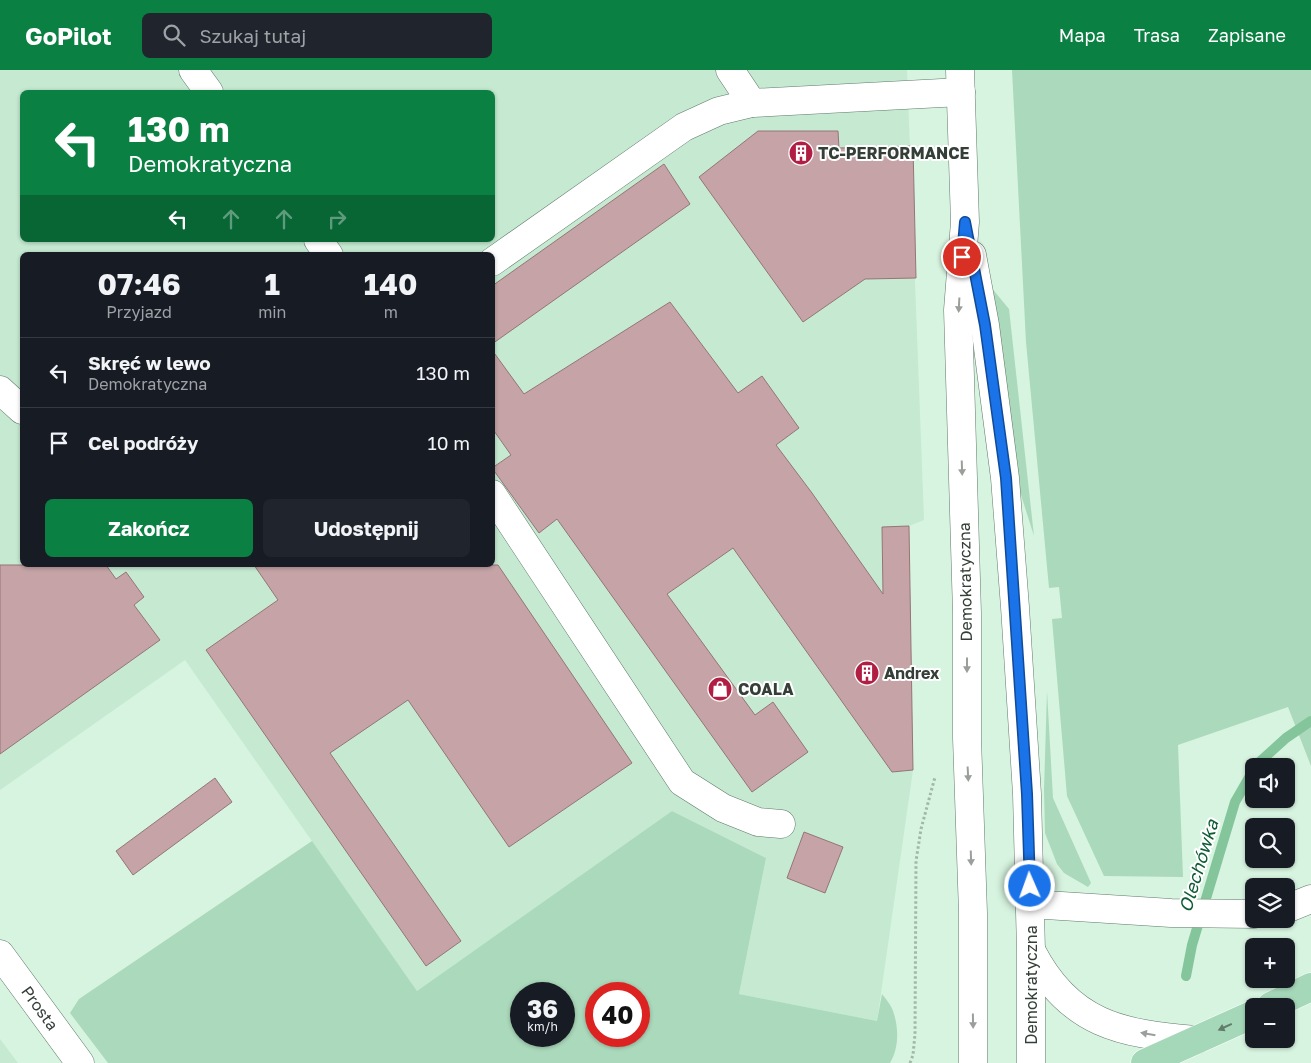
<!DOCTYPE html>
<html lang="pl">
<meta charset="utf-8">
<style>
:root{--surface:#171b24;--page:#20242c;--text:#f1f3f6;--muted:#9ea1a6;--line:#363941;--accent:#0b8043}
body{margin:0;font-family:"Golos Text",sans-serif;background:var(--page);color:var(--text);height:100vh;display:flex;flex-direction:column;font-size:19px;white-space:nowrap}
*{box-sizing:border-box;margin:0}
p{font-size:16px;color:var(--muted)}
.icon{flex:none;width:28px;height:28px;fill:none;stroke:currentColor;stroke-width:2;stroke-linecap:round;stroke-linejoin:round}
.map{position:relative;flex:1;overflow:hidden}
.side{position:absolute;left:20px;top:182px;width:475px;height:315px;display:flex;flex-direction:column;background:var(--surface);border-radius:8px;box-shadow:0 1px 4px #0004}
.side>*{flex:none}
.banner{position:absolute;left:20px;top:20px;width:475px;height:152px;border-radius:8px;box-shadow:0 1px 4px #0004;background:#0b8043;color:#fff;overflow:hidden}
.controls{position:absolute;left:1245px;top:688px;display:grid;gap:10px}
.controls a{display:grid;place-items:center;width:50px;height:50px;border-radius:8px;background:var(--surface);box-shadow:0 1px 4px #0004;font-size:25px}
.speed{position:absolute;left:510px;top:912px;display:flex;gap:10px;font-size:25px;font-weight:700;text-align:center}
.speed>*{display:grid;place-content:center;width:65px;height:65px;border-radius:50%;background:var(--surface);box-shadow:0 1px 4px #0004;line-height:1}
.speed small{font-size:12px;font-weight:400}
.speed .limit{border:8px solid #d22;background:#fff;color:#111}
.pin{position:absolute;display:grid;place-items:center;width:42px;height:42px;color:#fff;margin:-21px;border:2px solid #fff;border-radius:50%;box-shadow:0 1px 5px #0007}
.me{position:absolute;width:55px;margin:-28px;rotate:358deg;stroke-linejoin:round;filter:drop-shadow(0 0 4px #0008)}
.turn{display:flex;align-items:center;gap:18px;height:105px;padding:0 25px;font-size:22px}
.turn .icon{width:65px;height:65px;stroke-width:2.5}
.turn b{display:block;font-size:35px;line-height:42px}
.lanes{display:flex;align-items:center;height:48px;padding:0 25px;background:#0003;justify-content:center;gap:25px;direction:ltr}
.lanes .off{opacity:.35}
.eta{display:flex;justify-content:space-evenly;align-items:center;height:85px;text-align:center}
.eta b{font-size:30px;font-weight:700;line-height:35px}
.cta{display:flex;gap:10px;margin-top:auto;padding:10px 25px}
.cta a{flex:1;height:58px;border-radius:8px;background:var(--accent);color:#fff;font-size:20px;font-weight:700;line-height:58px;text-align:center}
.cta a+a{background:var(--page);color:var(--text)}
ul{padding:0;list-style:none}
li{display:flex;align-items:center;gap:15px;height:70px;padding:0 25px;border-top:1px solid var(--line)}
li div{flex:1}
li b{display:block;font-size:19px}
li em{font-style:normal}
header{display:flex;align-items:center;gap:30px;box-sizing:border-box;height:70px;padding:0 25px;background:var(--accent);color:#fff}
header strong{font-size:24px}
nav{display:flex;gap:28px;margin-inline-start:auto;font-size:18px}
.search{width:350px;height:45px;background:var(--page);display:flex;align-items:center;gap:12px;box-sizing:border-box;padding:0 18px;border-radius:8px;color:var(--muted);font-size:19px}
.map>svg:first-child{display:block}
.built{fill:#c5e9d1;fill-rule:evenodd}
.green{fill:#abd9bb;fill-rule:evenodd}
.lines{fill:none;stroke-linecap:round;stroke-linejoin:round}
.stream{stroke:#84c59b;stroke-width:10}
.building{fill:#c5a3a6;stroke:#957578}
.minor-casing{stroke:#607a69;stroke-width:29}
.major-casing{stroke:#fff;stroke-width:29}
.path{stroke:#a1b8a8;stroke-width:3;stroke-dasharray:2.5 2.5;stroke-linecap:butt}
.minor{stroke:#fff;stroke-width:28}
.major{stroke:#a5d8b9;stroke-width:28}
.oneway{fill:#9a9f9b}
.oneway2{fill:#617c6b}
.route-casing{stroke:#114b97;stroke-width:12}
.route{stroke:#1a73e8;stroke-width:9}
.labels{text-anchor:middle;stroke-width:4;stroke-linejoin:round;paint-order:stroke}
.poi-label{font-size:16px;font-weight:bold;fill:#343f37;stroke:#fff;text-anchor:start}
.street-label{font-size:16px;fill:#343f37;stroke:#fff}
.water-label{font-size:18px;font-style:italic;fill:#0f5c36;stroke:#fff}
</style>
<header>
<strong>GoPilot</strong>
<div class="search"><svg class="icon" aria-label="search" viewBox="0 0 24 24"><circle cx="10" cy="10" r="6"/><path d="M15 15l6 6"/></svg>Szukaj tutaj</div>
<nav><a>Mapa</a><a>Trasa</a><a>Zapisane</a></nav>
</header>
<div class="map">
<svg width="1311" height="993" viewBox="0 0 1311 993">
<rect width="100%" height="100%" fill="#d7f4e0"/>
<g class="built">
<path d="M0,0H907L924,450L909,456L913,700L877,951L739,924L766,788L672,741L417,921L185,590L0,720ZM22,22H492V170H22ZM22,185H492V495H22Z"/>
<polygon points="0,969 18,993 0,993"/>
</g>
<g class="green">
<polygon points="1012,0 1311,0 1311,696 1288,637 1178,675 1183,807 1104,806 1067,726 1052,549 1062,548 1059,517 1049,518 1026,272"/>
<polygon points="990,216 1009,239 1034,466 1015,406"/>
<polygon points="1047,621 1053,728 1091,813 1088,817 1064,803 1057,794 1045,763 1044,720"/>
<path d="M672,741L766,788L739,924L877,951L882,924C886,929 891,935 893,941C899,958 899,978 890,993H108L70,943L79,929L312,771L417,921ZM521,924H564V966H521ZM596,924H639V966H596Z"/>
</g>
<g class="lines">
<g class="stream">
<polyline points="1255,696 1286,668 1311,651"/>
<polyline points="1186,906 1192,875 1235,732 1254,699"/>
</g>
</g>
<g class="building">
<polygon points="758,61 838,61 839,78 913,76 916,208 865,209 803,252 699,107"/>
<polygon points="664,94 690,134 492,274 492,216"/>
<polygon points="670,232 738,323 762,306 799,358 776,375 812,423 883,524 882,457 909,456 913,700 892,702 733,478 667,524 755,645 773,632 808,682 752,722 557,449 539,463 492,398 511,385 492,358 492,280 524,324"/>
<polygon points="0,495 106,495 116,509 126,502 144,527 134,535 160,570 0,684"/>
<polygon points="254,495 498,495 632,693 509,777 408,630 330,683 461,871 426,896 206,580 278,530"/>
<polygon points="215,708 232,732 133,805 116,781"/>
<polygon points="804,762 843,777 825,823 787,808"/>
</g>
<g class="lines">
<defs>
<g id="minor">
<polyline points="193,0 209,22"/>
<polyline points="730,0 752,33"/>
<polyline points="960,0 965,152 958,240 967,543 967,668 973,843 973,993"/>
<polyline points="318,170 329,185"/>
<polyline points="972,185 985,255 1005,408 1015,537 1027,724 1031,881 1031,993"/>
<polyline points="492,192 684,57 719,41 752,33 961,22"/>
<polyline points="0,320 22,340"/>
<polyline points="492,424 682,712 723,738 758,752 781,754"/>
<polyline points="1030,834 1171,843 1254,844"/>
<polyline points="1286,839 1311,829"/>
<path d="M1032,882C1069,954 1121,964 1196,970"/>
<polyline points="0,884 80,993"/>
</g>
<g id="major">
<polyline points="1271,936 1311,917"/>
<polyline points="1145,993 1254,944"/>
</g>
</defs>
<use href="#minor" class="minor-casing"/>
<use href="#major" class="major-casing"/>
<polyline class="path" points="910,993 913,985 915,964 916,791 921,759 935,707"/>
<use href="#minor" class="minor"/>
<use href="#major" class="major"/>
</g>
<defs><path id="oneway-solid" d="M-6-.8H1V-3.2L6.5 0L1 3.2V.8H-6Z" transform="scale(1.25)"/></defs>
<g class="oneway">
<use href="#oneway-solid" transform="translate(959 235) rotate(93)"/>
<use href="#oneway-solid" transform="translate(962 398) rotate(88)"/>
<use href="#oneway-solid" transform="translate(967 595) rotate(90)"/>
<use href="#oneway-solid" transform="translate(968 704) rotate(87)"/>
<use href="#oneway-solid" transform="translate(971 788) rotate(88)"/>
<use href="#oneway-solid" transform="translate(973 951) rotate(89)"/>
<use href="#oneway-solid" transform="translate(1148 964) rotate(-170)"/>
</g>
<use class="oneway2" href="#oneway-solid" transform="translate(1225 957) rotate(155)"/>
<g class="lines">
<defs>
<polyline id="route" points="962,187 965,152 985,255 1006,408 1027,724 1030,816"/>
</defs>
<use href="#route" class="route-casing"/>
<use href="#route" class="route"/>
</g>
<defs>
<symbol id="building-disc" viewBox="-11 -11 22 22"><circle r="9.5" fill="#b11e44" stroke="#fff"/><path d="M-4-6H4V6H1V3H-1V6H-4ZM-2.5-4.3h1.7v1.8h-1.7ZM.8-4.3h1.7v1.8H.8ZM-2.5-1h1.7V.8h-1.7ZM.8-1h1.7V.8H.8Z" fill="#fff"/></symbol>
<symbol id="shop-disc" viewBox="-11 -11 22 22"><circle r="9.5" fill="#b11e44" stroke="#fff"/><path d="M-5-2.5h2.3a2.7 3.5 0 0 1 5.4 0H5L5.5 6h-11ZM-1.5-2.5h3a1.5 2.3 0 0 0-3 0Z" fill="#fff"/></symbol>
</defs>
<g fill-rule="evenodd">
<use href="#building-disc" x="787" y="69" width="28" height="28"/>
<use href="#building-disc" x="853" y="589" width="28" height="28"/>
<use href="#shop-disc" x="706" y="605" width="28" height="28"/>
</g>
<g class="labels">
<g class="poi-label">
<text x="818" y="89">TC-PERFORMANCE</text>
<text x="884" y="609">Andrex</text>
<text x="738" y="625">COALA</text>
</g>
<g class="street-label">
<text transform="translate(965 512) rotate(-91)" y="6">Demokratyczna</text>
<text transform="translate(1031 915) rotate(-90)" y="6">Demokratyczna</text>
<text transform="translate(40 938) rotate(54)" y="6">Prosta</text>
</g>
<g class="water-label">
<text transform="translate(1199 796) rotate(-73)" y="6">Olechówka</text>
</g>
</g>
</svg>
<div class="controls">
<a><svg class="icon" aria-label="sound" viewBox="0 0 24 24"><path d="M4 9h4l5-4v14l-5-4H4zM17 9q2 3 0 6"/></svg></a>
<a><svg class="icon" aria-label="search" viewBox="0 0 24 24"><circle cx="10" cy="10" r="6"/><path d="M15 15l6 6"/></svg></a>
<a><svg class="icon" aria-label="layers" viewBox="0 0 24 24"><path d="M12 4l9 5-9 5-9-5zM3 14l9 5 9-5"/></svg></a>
<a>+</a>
<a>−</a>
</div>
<div class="speed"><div>36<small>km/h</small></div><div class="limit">40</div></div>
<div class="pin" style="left:962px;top:187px;background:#d93025"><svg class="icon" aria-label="arrive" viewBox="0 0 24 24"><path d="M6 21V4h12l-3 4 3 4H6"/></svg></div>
<svg class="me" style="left:1030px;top:816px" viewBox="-20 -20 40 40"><circle r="17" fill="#1a73e8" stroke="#fff" stroke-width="3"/><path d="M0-11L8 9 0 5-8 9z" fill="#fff"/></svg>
<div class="banner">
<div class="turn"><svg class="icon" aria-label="left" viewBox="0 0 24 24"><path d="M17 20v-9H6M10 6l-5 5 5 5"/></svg><div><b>130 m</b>Demokratyczna</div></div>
<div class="lanes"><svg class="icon" aria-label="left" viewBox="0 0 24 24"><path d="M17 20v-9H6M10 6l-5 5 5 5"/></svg><svg class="icon off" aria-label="ahead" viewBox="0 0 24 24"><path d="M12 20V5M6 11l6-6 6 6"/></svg><svg class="icon off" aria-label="ahead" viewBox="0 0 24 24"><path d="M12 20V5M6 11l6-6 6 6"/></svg><svg class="icon off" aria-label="right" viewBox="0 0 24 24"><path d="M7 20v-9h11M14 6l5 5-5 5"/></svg></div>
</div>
<section class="side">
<div class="eta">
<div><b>07:46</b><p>Przyjazd</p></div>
<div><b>1</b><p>min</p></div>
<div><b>140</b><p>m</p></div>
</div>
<ul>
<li><svg class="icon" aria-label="left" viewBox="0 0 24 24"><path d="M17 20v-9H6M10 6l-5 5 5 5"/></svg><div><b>Skręć w lewo</b><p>Demokratyczna</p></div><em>130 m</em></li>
<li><svg class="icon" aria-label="arrive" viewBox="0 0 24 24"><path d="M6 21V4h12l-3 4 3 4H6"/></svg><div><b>Cel podróży</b></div><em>10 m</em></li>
</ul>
<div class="cta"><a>Zakończ</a><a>Udostępnij</a></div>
</section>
</div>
